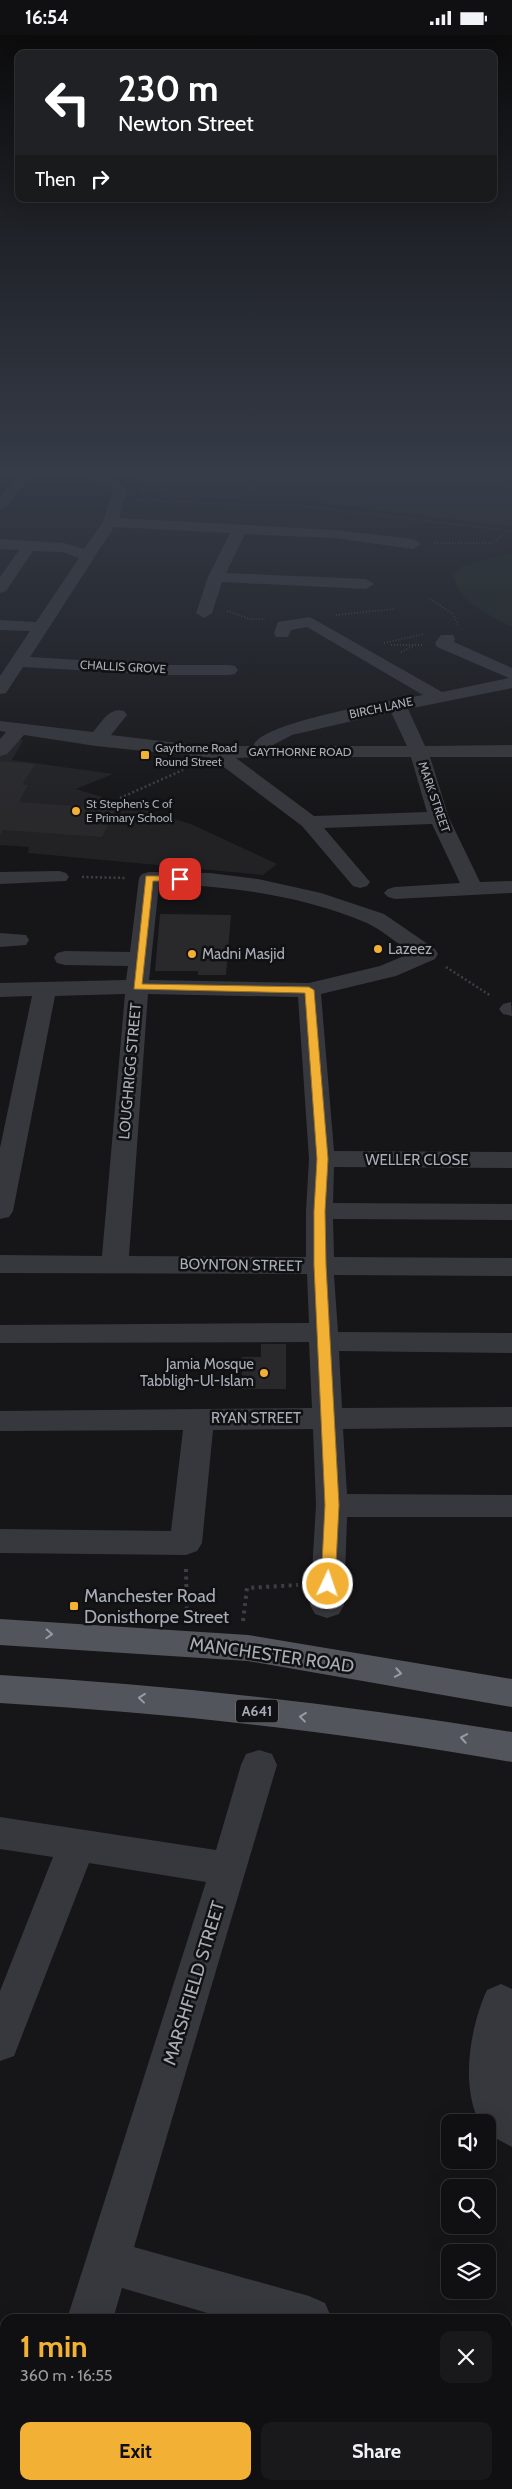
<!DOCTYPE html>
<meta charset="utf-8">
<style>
:root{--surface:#101012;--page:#19191b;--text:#f1f3f6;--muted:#9c9d9f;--line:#303032;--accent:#f2b134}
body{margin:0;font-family:Cabin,sans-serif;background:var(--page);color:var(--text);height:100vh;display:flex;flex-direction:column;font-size:19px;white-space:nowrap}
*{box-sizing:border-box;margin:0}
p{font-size:16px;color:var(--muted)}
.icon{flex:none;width:28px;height:28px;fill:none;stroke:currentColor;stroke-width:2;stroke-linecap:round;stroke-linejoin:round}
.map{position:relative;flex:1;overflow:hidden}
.drawer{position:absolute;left:0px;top:2279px;width:512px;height:176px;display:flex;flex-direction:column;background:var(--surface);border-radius:15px 15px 0 0;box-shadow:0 5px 20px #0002,0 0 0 1px var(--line)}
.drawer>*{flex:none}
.hud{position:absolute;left:15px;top:15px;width:482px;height:152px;border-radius:10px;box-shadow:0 5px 20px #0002,0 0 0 1px var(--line);background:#202124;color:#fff;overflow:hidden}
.tools{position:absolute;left:441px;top:2079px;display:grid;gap:10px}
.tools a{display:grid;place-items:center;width:55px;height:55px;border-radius:10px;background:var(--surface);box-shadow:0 5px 20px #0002,0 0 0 1px var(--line);font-size:25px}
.pin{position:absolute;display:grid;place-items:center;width:42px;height:42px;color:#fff;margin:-21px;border-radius:10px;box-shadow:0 2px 8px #0006}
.me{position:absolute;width:55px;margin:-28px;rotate:3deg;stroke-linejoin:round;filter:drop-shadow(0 0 4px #0008)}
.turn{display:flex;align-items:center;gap:18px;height:105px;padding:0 20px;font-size:22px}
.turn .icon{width:65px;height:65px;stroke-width:2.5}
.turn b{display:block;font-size:35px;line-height:42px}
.then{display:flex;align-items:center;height:48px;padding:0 20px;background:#0003;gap:10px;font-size:19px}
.round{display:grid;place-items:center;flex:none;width:52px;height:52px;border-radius:10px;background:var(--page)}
.head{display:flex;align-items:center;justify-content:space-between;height:85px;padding:0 20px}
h1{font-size:30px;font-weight:800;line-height:38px;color:var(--accent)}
.action{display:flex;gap:10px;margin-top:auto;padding:10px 20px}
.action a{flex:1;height:58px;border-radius:10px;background:var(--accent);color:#111;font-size:20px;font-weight:800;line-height:58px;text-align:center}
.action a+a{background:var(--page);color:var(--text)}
.status{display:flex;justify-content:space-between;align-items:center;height:35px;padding:0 25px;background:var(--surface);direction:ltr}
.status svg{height:14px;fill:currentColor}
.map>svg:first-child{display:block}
.built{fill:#222225}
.green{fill:#1c231d}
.building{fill:#29292c}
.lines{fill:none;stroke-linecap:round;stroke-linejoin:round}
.path-far2{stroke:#3d3f44;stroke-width:2;stroke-dasharray:1 2;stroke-linecap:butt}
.path-far1{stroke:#3d3f44;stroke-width:2.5;stroke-dasharray:2 2.5;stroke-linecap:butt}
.path{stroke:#3d3f44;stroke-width:4;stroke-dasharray:3 4.5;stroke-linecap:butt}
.minor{fill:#37383d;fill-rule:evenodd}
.major{fill:#53555c;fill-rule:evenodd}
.oneway{stroke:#979ba6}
.route{fill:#f2b134;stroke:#9d7322}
.poi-dot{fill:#f2b134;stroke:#111113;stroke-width:2}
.labels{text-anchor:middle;stroke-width:5;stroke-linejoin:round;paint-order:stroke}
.far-street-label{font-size:12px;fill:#a8adb8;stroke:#111113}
.far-poi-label{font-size:12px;fill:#a8adb8;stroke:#111113;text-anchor:start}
.shield{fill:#111113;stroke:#7b7e86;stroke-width:1}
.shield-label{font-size:14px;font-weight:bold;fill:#a8adb8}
.poi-label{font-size:15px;fill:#a8adb8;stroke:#111113;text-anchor:start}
.street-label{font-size:15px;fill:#a8adb8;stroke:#111113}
.near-poi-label{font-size:18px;fill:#a8adb8;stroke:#111113;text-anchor:start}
.near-street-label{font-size:18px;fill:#a8adb8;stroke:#111113}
</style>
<div class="status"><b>16:54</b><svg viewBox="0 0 49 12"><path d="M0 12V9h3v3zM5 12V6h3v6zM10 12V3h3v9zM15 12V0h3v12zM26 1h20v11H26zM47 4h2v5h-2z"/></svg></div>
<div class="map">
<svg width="512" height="2454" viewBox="0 0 512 2454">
<rect width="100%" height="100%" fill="#161618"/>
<g class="built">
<polygon points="157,437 512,437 512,492 315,467 142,460 143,448 123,441"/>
<polygon points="0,702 23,705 12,725 113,739 76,754 191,789 277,829 263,840 28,818 29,812 0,810"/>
</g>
<path class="green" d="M512,518V592C489,580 457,567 453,539L463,531Z"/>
<g class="building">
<polygon points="0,726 35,729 22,750 28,750 19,767 116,774 102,802 3,795 0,800"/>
<polygon points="160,879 231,880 226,940 198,940 198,936 155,936"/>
<polygon points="261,1309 286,1309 286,1354 242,1354 242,1322 261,1322"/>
</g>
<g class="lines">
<g class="path-far2">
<polyline points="137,465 310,472 512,496"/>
<polyline points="434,508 493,508 507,496"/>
<polyline points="430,564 453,579 458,590"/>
<polyline points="227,576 250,584 265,584"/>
<polyline points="336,580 394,574"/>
<polyline points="384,608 424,599"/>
<polyline points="391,610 424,610"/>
<polyline points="401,617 413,611"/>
</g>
<g class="path-far1">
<polyline points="120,763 183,735"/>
<polyline points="82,842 126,843"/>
<polyline points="446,932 491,961"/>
</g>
<g class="path">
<polyline points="186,1534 187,1582"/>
<polyline points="243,1586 247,1553 298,1550"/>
</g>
<g class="minor">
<path d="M0,437H92C106,440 118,444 127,455L119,483L335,495L413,504L421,509L413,514L335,503L245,499L226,538L366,544L374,549L366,554L222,547L212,578L204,583L196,578L208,542L230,498L114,492L30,622L165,630H229L235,631L238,635L235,639L229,640H165L23,632L6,658L0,659V641L30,596L0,595V585L36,587L79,523L63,517L33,516L6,556L0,558V542L19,515L0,514V504L64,508L84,514L103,487L113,456C92,438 57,441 31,441L5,473L0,474V461L16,441H0Z"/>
<path d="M310,582L442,657L509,643L437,612L435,608L441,600H453L455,604L454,607L512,633V653L408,674L425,711L512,710V722H430L449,783L480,847L512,846V858L395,864L388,862L384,858L388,854L395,852L460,848L432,789L324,793L370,847L367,851L360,853L353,851L302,791L212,723L96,711L24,700L7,719L0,721V704L6,697L0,696V686L93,697C102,687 109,672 124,676L127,680L111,700L203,711H253C262,686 394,666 423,660L307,592L291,595L288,602H276L274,598L278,587ZM391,677L407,711H271L292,700ZM259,722H411L427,777L314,781L236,723Z"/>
<polygon points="59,836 66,838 69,842 66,846 0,849 0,837"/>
<path d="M149,837L210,838L258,844L321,858L384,879L435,914L438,919L435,924L396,941L321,959L334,1116L512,1117V1133L334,1132L333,1168L512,1169V1185L333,1184L334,1222L512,1223V1241L334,1240L338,1297L512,1298V1318L339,1316L342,1373L512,1372V1392L343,1394L347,1459L512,1460V1482H347L344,1570L339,1579L327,1583L315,1579L310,1570L316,1470L313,1394L213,1395L202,1508L197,1516L186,1520L0,1518V1494L171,1496L183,1395L0,1396V1376L312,1373L309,1307L0,1308V1290L309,1288L307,1239L0,1238V1220L102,1221L125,959L55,961L13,1176L9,1182L0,1184V1113L32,961L0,962V948L126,945L128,931L65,930L57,928L54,923L57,918L65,916L130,917L139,843L142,839ZM159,849C230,851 301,860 367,888C382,895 397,908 411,918L380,931L309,948L149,945ZM148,959L298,962L309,1124L306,1176V1222L129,1221Z"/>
<polygon points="0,898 26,900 29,905 26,910 0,912"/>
<polygon points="511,967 512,981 503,979 499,974 503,969"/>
<polygon points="259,1715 272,1719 277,1730 134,2212 309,2261 325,2268 332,2284 228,2284 122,2253 113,2284 67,2284 206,1847 89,1828 14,2021 0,2026 0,1956 53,1822 0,1814 0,1782 216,1815 241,1730 246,1719"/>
<path d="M501,1949L512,1954V2112L488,2099V2088H480C460,2051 470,1992 487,1955Z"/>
<polygon points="508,2316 512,2317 512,2364 508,2362"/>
<polygon points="11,2450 60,2450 59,2454 10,2454"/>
<polygon points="146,2450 205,2450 206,2454 147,2454"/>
</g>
<g class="major">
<polygon points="0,1584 248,1600 512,1644 512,1672 248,1626 0,1610"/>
<path d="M0,1640C172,1650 342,1669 512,1697V1727C342,1697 172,1678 0,1668Z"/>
</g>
</g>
<defs><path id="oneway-chevron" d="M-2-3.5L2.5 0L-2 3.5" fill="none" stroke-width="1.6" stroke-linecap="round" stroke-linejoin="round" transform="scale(1.25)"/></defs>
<g class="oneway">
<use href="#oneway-chevron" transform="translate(49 1599) rotate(3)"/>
<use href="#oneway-chevron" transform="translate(398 1638) rotate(10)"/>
<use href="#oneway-chevron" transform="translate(142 1663) rotate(-174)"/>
<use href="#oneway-chevron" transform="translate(303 1682) rotate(-173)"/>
<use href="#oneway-chevron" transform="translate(464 1703) rotate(-170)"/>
</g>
<linearGradient id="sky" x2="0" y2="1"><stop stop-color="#0c0c0d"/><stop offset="0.56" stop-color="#363c48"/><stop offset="1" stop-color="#363c48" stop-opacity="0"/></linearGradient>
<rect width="512" height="780" fill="url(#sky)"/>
<polygon class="route" points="146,841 180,841 184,844 180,846 153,846 142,949 309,952 314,955 328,1124 325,1176 326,1230 339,1470 335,1549 328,1554 321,1549 325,1470 314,1230 314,1176 317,1124 305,958 134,954"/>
<g class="poi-dot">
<rect x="140" y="715" width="10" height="10" rx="2.5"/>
<circle cx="76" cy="776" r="5"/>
<circle cx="378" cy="914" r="5"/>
<circle cx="192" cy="919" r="5"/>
<circle cx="264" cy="1338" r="5"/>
<rect x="69" y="1566" width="10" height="10" rx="2.5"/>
</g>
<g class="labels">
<g class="far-street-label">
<text transform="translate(123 632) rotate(3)" y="4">CHALLIS GROVE</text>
<text transform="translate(381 673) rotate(-12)" y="4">BIRCH LANE</text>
<text x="300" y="721">GAYTHORNE ROAD</text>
<text transform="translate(434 762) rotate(71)" y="4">MARK STREET</text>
</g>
<g class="far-poi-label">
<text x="155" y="717">Gaythorne Road<tspan x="155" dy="14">Round Street</tspan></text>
<text x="86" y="773">St Stephen's C of<tspan x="86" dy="14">E Primary School</tspan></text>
</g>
<rect class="shield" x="236" y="1664.5" width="42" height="23" rx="4"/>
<g class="shield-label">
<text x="257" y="1681">A641</text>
</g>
<g class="poi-label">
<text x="388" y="919">Lazeez</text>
<text x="202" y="924">Madni Masjid</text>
<text x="254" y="1334" text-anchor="end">Jamia Mosque<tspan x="254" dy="17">Tabbligh-Ul-Islam</tspan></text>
</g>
<g class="street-label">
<text transform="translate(130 1036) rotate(-85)" y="5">LOUGHRIGG STREET</text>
<text x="417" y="1130">WELLER CLOSE</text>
<text transform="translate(241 1230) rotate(1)" y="5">BOYNTON STREET</text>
<text x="256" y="1388">RYAN STREET</text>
</g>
<g class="near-poi-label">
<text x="84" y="1567">Manchester Road<tspan x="84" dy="21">Donisthorpe Street</tspan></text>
</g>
<g class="near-street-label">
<text transform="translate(272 1620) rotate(8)" y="6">MANCHESTER ROAD</text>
<text transform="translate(194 1948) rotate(-73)" y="6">MARSHFIELD STREET</text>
</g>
</g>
</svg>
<div class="tools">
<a><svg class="icon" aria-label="sound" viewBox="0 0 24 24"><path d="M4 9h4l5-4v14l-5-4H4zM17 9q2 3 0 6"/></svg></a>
<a><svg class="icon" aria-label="search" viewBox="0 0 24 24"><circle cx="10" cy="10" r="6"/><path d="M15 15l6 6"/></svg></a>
<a><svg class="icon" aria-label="layers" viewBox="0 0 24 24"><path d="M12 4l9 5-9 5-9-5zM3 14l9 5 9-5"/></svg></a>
</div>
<div class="pin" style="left:180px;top:844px;background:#d93025"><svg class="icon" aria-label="arrive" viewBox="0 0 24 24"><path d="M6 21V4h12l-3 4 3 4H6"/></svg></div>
<svg class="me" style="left:328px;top:1549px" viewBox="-20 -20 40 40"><circle r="17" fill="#f2b134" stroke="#fff" stroke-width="3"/><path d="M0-11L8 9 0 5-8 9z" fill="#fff"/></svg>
<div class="hud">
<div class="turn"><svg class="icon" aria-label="left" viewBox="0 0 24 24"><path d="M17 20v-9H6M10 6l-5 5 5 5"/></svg><div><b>230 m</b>Newton Street</div></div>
<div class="then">Then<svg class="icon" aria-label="right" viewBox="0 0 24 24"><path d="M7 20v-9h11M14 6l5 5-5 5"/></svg></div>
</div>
<section class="drawer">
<div class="head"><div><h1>1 min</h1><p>360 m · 16:55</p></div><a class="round"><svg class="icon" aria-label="close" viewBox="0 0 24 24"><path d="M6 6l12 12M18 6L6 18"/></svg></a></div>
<div class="action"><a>Exit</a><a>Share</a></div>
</section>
</div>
